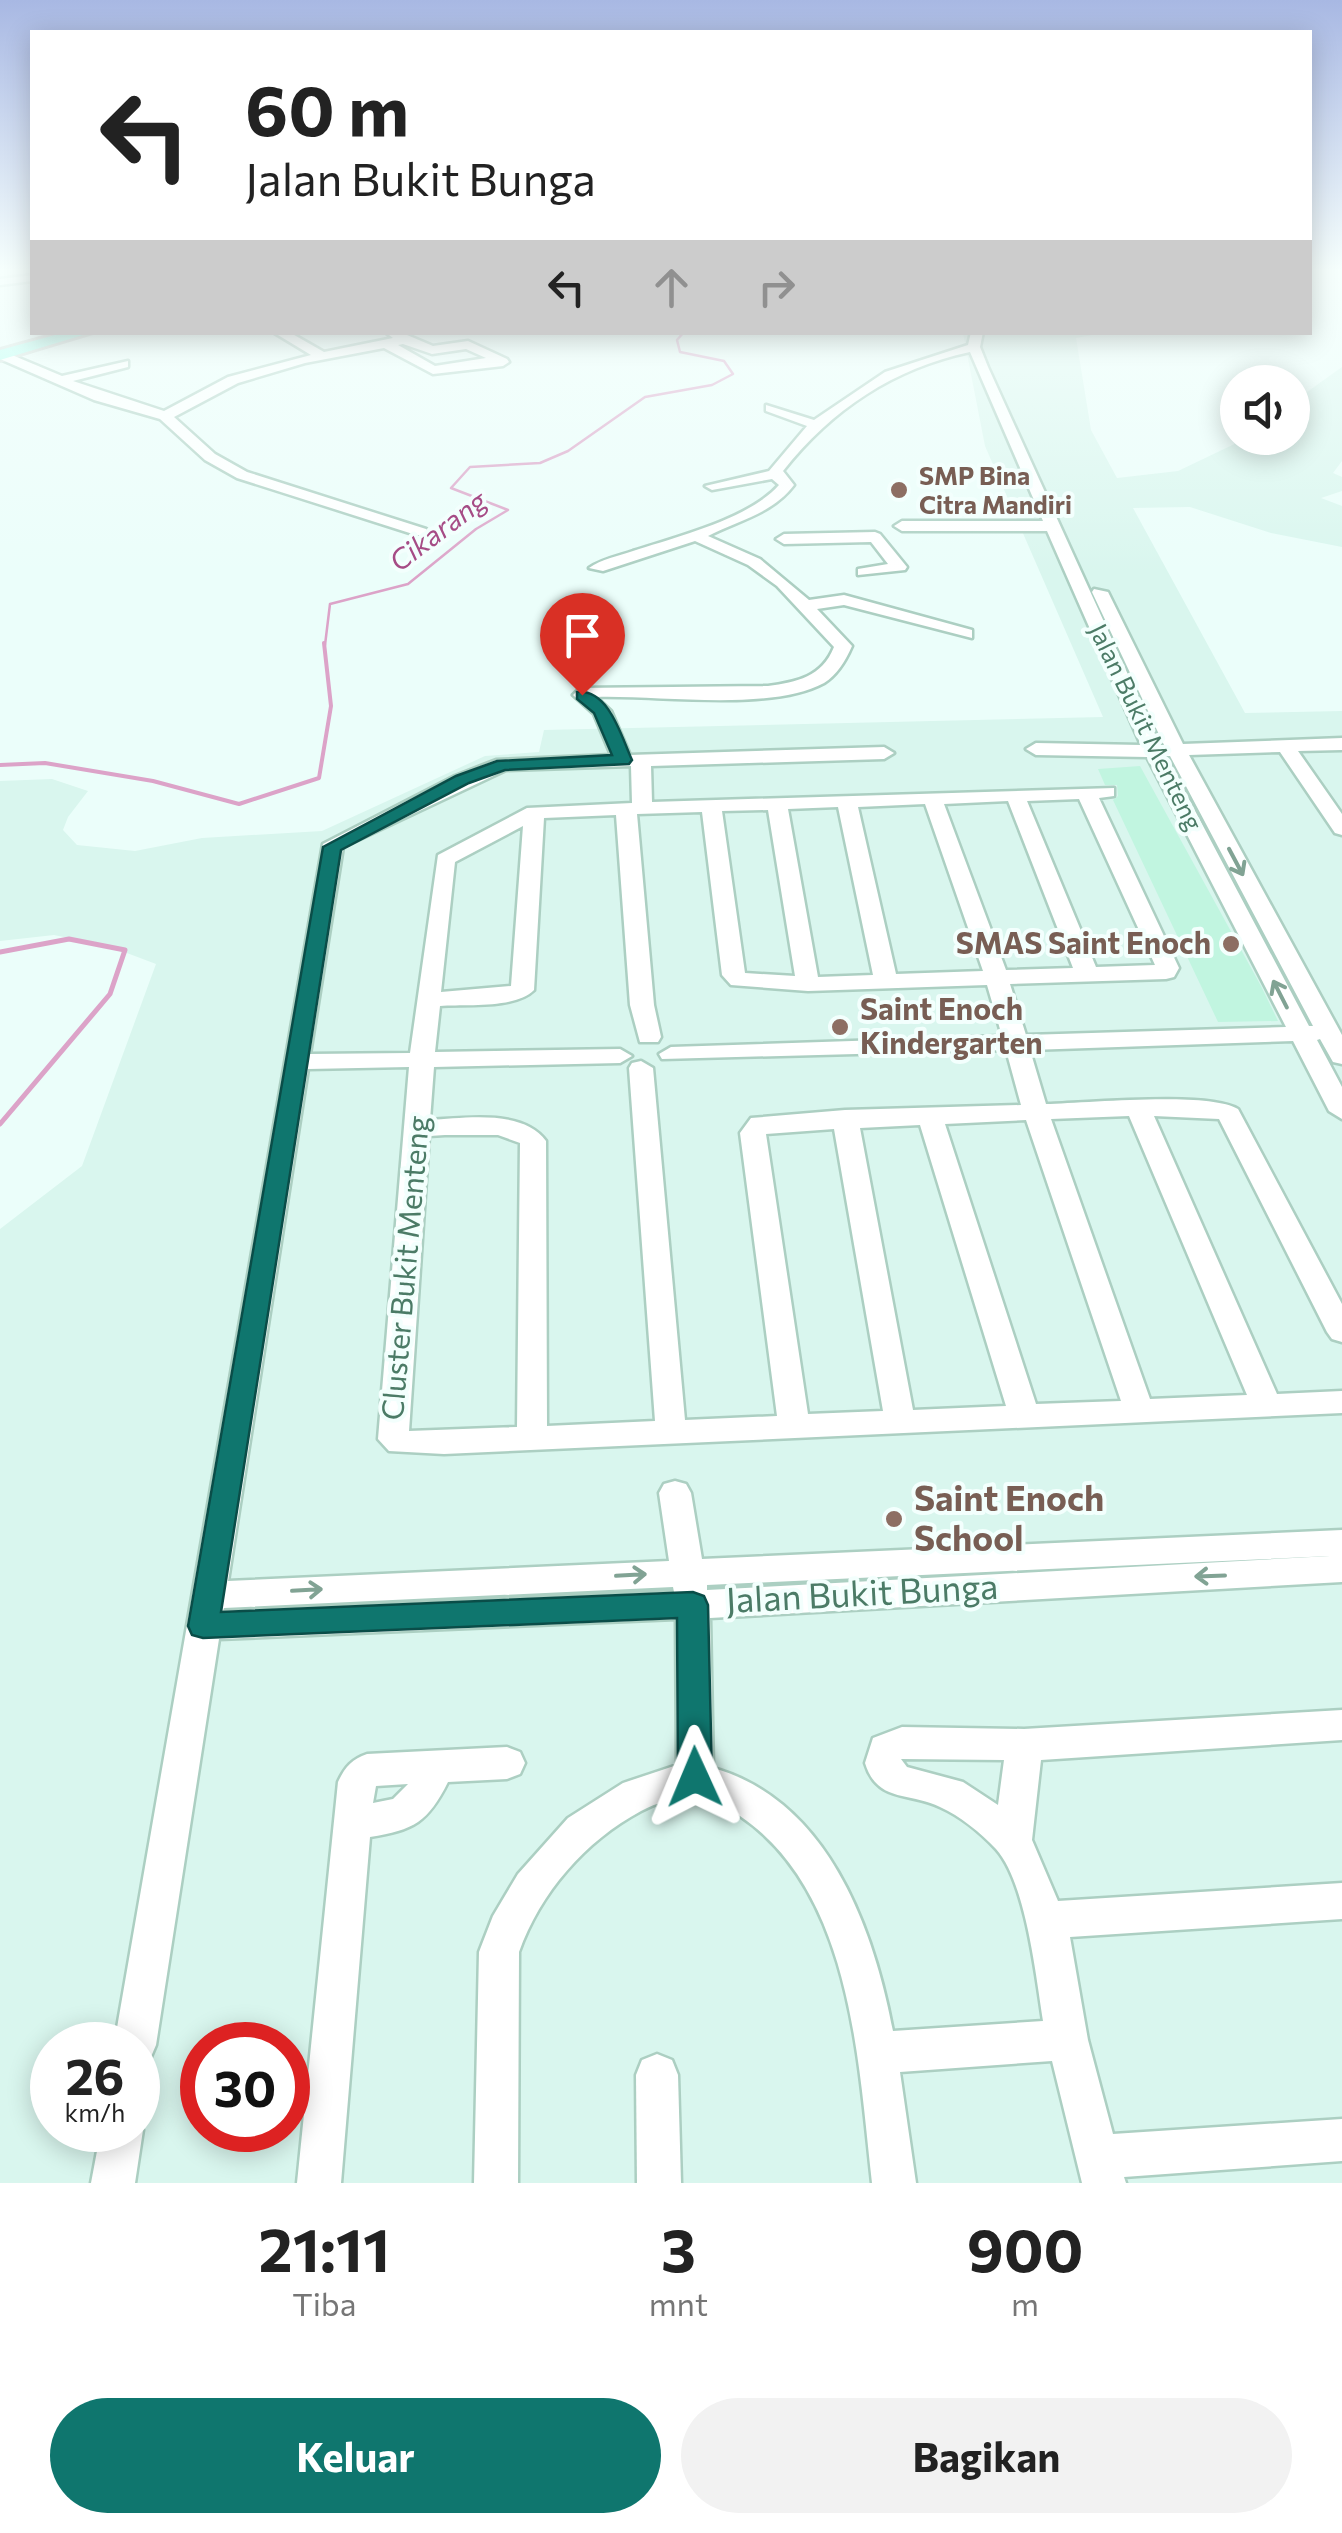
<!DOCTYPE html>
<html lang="id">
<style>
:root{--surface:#fff;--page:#f2f2f2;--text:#222;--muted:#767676;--accent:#0f766e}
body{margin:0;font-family:Commissioner,sans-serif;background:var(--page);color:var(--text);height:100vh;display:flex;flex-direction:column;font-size:38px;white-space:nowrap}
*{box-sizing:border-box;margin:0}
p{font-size:32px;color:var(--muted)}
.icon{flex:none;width:55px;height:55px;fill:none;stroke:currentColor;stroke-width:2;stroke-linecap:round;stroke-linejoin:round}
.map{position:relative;height:2183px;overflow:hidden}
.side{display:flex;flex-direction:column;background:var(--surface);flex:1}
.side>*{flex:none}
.top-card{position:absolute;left:30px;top:30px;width:1282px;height:305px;border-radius:0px;box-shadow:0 5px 25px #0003;background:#fff;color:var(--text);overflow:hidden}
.buttons{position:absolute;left:1220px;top:365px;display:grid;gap:20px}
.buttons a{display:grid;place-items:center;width:90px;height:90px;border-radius:50%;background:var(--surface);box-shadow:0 5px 25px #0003;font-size:50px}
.speed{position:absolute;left:30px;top:2022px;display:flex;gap:20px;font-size:50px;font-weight:700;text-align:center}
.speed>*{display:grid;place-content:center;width:130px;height:130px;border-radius:50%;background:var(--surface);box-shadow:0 5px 25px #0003;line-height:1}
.speed small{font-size:25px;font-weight:400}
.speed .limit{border:15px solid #d22;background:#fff;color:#111}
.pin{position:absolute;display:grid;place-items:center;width:85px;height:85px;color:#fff;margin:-102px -42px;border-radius:50% 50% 50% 0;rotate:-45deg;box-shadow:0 0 10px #0007}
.pin .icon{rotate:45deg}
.me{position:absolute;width:110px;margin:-55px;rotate:359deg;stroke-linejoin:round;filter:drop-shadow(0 0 8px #0008)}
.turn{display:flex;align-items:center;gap:35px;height:210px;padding:0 50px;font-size:45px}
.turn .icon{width:130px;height:130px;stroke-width:2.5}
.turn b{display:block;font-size:70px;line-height:85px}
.lanes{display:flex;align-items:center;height:95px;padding:0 50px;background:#0003;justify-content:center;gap:50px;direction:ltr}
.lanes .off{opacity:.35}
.eta{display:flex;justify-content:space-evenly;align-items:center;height:170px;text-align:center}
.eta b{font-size:60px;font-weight:700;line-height:70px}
.primary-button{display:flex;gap:20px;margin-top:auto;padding:20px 50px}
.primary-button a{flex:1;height:115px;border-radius:60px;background:var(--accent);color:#fff;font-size:40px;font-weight:700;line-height:115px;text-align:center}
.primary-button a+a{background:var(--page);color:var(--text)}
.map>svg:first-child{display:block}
.residential{fill:#d9f6ee;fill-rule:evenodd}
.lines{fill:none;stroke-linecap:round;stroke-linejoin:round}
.stream-far2{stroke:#dca3c8;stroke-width:2.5}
.stream-far1{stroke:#dca3c8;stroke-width:4}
.stream{stroke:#dca3c8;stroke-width:5}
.building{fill:#c1f5e0}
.minor-casing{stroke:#accfc2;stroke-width:5}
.major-casing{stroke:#cddad4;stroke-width:6}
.minor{fill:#fff;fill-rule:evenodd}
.major{fill:#a2feed;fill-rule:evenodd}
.oneway{stroke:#81a394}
.route{fill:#0f766e;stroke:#0a4d48;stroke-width:2.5}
.education-dot{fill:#8d6e63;stroke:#f3fffd;stroke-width:4}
.labels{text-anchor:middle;stroke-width:8;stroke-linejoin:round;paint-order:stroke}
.far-education-label{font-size:25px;font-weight:bold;fill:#785e54;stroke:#f3fffd;text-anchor:start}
.far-street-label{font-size:25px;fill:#4b7b66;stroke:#f3fffd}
.far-water-label{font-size:28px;font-style:italic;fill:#a64c86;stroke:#f3fffd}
.education-label{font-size:30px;font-weight:bold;fill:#785e54;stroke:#f3fffd;text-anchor:end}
.street-label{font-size:30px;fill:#4b7b66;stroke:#f3fffd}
.near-education-label{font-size:35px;font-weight:bold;fill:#785e54;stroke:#f3fffd;text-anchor:start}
.near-street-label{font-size:35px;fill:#4b7b66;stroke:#f3fffd}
</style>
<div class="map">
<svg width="1342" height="2183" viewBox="0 0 1342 2183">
<rect width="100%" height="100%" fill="#ebfefa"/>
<path class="residential" d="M963,333H1103L1076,338L1091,430L1117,478L1178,471L1247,438H1292L1293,402L1342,367V461L1333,473L1342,477V491L1321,498L1342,506V547L1271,533L1190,507L1133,508L1245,713L1342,711V2183H0V1229L82,1166L156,964L111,947L54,935L0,941V781L52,779L88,791L68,817L63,830L77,845L135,851L202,838L322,831L485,756L539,752L544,730L1103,717L985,446ZM52,2045H138V2130H52ZM202,2045H288V2130H202Z"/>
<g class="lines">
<polyline class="stream-far2" points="325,645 330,604 408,584 476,529 508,510 451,488 470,467 540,463 568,451 645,397 712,385 733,374 724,361 680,352 677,340 684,332"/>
<polyline class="stream-far1" points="0,765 45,763 153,781 239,804 319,778 331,706 324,643"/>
<polyline class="stream" points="0,952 69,939 125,950 110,994 0,1124"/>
</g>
<polygon class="building" points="1140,766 1261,986 1278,1021 1218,1022 1113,800 1118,796 1117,785 1105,785 1098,769"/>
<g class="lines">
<defs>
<g id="minor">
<polygon points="32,275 32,281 0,285 0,279"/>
<path d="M273,332H289L324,352L393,338L385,332H400L433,346L468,341L507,359L509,362L503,366L433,374L384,348L305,363L238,383L174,417L215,454L247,472L426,529V535H416L237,478L205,460L160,419L94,400L0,359V350L62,376L128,361V367L73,381L164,411L228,377L311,355ZM403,344L432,354L466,349L486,358L435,366L398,345Z"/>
<path d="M971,332H983L980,347L988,367L1160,745H1164L1092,592L1094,589L1108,592L1183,744L1342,738V750L1298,751L1342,814V835L1335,833L1280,752L1189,755L1342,1035V1064L1333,1062L1320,1039L1317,1040L1342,1087V1119L1329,1111L1293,1041L1030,1050L1046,1104C1085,1103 1209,1091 1238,1109L1342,1304V1342L1332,1339L1327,1332L1219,1119L1154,1116L1277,1394L1342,1391V1413L444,1454L389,1451L378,1439L409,1067L308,1069L228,1581L669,1561L659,1493L664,1484L675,1481L686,1484L691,1493L702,1559L1342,1530V1582L710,1618L713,1768C827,1800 873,1926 893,2031L1043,2021C1036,1977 1026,1882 996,1849C981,1833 960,1816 940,1807C910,1792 877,1803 865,1763L873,1738L902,1727L1024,1729L1342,1710V1740L1041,1760L1032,1840L1058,1901L1342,1883V1919L1070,1937L1088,2040L1113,2134L1342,2119V2161L1124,2177L1126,2183H1082L1052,2061L900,2072L916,2183H872C858,2060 852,1892 740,1816C707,1793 676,1793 641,1811C585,1841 540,1893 519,1952L518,2183H474L479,1952L493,1916L518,1874L568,1818L623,1783L677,1765L676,1619L219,1639L156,2045L150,2059L138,2064V2045H114L323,844L455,776L496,760L611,755L594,714L573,695L580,688L768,686C797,682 822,677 834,647L777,586L748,565L695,541L603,571L589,568C601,559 619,556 633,551C676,537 749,519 779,485L772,479L712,490L705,486L769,471L807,426L766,411V405L814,420L885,372L968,345ZM970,352L1043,521H902L894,526L902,531H1047L1141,745L1036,743L1026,749L1036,755L1147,757L1286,1027L1026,1035L1010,984L1166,979L1174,977L1179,968L1099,798L1114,796V788L652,802L651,766L884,759L894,753L884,747L630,755L611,711L596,697C657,695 771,712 824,683C837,675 846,660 852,646L817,609L844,605L972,638V630L844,595L809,600L760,559L708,536C739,520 772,514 794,485L783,471C831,410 894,368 970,352ZM1166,756H1170L1313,1026H1309ZM631,766L632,803L527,808L438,855L410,1053L310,1054L343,847L506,770ZM1079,799L1155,965L1096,967L1027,801ZM1008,801L1073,968L1006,970L944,804ZM925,804L983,971L896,974L858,807ZM838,807L873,975L818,977L788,809ZM768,810L795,976L745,973L722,811ZM702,812L722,975L731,985L808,991L987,985L1002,1036L671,1047L659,1054L662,1059L1006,1050L1021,1105L845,1110L751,1118L740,1133L777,1416L685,1420L653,1068L641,1061L632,1063L629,1068L655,1421L547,1426L546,1141C523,1109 465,1118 430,1120L434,1067L620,1063L632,1056L620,1049L435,1052L440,1006C466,1004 515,1009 534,990L544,818L616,815L630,1005L640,1042H658L661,1037L654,1005L637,814ZM523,826L511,986L441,992L455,862ZM1129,1116L1247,1395L1150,1399L1051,1119ZM1026,1120L1121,1401L1036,1404L945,1124ZM920,1125L1006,1406L913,1410L860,1128ZM834,1129L883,1411L808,1414L766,1134ZM445,1135H498L520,1143L517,1427L409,1431L429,1136ZM1330,1556L707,1590V1585ZM673,1587L674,1592L223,1611L224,1608ZM901,1759L1004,1760L998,1805L963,1782L907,1767Z"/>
<polygon points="875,532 880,534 907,567 905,570 858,575 858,569 888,564 871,542 784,544 776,539 784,534"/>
<path d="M507,1747L520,1752L525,1763L520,1774L507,1779L448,1782C428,1822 414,1830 370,1837L341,2183H297L338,1782C345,1767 352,1759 367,1754ZM408,1784L393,1799L373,1803L376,1786Z"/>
<polygon points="657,2054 672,2060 678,2075 681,2183 637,2183 636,2075 642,2060"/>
<polygon points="138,2116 143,2130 135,2183 91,2183 101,2130 138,2130"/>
</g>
<polygon id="major" points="66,332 93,332 0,360 0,350"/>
</defs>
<use href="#minor" class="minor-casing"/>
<use href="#major" class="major-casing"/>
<use href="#minor" class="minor"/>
<use href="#major" class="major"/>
</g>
<defs><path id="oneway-shaft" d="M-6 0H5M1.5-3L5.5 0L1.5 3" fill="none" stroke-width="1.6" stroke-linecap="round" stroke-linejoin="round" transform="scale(2.5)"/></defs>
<g class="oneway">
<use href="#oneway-shaft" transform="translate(1236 862) rotate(62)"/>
<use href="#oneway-shaft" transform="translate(1280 994) rotate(-117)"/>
<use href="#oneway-shaft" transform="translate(631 1575) rotate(-3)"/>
<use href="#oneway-shaft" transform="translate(1210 1576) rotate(178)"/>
<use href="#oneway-shaft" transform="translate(307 1590) rotate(-3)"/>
</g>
<linearGradient id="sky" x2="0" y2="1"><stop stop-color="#a8b8e3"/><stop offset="0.47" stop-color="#f6fffd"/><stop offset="1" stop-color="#f6fffd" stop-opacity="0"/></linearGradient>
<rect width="1342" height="574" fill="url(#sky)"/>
<path class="route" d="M577,692C609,689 621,736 632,760L629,764L505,770L469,783L341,850L221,1612L693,1592L704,1596L708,1605L712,1777L707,1787L695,1792L683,1787L678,1777L677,1618L203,1638L192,1635L188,1626L323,847L456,776L497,761L612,755L594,713L577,699Z"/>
<g class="education-dot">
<circle cx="899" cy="490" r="10"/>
<circle cx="1231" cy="944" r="10"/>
<circle cx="840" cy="1027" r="10"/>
<circle cx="894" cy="1519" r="10"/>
</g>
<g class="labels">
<g class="far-education-label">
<text x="919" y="485">SMP Bina<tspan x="919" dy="29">Citra Mandiri</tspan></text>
</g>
<g class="far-street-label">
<text transform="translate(1146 727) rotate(64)" y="9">Jalan Bukit Menteng</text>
</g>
<g class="far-water-label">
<text transform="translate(438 531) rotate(-37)" y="10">Cikarang</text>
</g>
<g class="education-label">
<text x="1211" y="954">SMAS Saint Enoch</text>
<text x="860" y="1020" text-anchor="start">Saint Enoch<tspan x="860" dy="34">Kindergarten</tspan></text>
</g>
<g class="street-label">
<text transform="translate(406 1268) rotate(-85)" y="10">Cluster Bukit Menteng</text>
</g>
<g class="near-education-label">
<text x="914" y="1511">Saint Enoch<tspan x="914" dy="40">School</tspan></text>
</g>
<g class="near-street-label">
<text transform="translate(862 1594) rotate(-3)" y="12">Jalan Bukit Bunga</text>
</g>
</g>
</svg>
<div class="buttons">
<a><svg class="icon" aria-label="sound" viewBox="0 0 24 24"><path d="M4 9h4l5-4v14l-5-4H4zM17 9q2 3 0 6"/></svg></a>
</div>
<div class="speed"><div>26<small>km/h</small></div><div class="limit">30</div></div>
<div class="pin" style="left:582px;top:695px;background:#d93025"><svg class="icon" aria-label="arrive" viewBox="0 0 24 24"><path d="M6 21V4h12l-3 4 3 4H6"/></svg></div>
<svg class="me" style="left:695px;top:1777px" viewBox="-20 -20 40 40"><path d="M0-17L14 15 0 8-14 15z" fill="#0f766e" stroke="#fff" stroke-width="4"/></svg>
<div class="top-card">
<div class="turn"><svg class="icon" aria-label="left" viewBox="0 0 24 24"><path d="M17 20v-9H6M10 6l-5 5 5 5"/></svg><div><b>60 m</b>Jalan Bukit Bunga</div></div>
<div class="lanes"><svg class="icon" aria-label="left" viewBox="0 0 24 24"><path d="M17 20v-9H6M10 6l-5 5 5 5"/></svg><svg class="icon off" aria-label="ahead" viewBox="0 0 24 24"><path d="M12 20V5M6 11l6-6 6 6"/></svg><svg class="icon off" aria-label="right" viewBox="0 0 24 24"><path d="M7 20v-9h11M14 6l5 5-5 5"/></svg></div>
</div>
</div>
<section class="side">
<div class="eta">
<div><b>21:11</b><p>Tiba</p></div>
<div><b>3</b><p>mnt</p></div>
<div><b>900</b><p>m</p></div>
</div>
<div class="primary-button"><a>Keluar</a><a>Bagikan</a></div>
</section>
